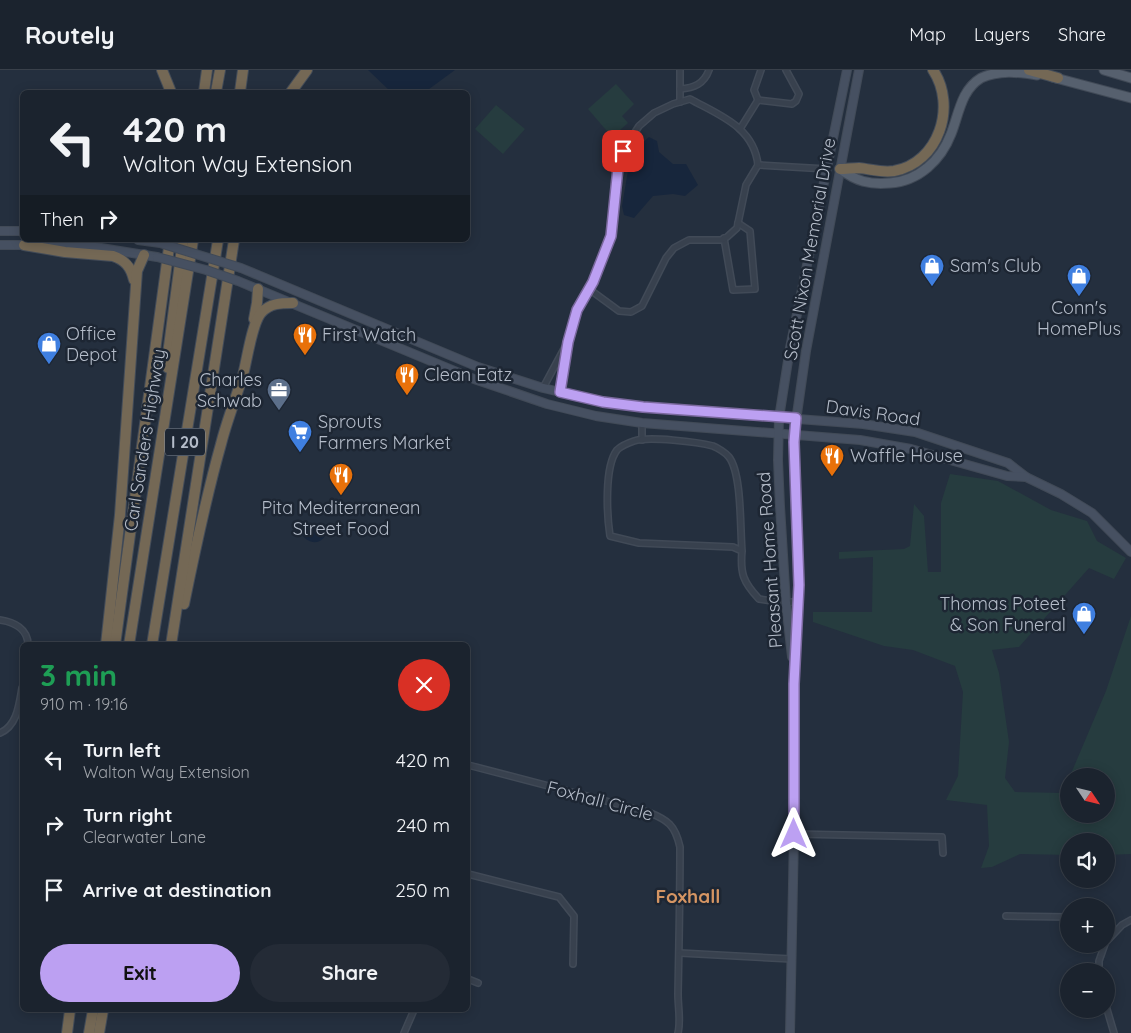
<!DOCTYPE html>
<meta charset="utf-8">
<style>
:root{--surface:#1b232e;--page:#242b36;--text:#f1f3f6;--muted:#a0a4aa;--line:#39404a;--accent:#bca0f2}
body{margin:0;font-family:Quicksand,sans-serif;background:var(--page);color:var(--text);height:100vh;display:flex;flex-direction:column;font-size:19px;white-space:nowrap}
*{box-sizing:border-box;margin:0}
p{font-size:16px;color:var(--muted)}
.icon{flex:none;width:28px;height:28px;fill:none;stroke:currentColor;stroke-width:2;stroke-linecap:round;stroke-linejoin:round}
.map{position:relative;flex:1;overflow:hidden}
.details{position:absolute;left:20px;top:572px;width:450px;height:370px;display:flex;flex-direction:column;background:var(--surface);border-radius:8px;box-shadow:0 2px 12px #0003,0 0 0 1px var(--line)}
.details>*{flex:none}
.banner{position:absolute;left:20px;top:20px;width:450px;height:152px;border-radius:8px;box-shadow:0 2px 12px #0003,0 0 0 1px var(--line);background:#1b232e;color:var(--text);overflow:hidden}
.needle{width:32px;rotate:125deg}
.controls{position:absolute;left:1060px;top:698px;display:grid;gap:10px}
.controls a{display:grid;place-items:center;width:55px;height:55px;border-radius:50%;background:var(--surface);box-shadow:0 2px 12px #0003,0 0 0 1px var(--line);font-size:25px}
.pin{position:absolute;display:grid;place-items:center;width:42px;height:42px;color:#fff;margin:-21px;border-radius:10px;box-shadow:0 2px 8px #0006}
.me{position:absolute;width:55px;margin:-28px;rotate:0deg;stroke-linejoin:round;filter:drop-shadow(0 0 4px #0008)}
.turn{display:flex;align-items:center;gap:18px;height:105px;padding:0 20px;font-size:22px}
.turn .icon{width:65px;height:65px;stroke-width:2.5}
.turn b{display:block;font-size:35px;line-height:42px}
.then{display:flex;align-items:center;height:48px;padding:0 20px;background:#0003;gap:10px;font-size:19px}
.round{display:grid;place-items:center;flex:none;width:52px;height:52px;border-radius:26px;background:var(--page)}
.head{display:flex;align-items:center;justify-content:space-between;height:85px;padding:0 20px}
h1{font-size:30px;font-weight:700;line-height:38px;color:#1e9e55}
.primary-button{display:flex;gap:10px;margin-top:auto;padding:10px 20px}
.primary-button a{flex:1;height:58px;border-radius:30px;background:var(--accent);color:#111;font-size:20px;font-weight:700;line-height:58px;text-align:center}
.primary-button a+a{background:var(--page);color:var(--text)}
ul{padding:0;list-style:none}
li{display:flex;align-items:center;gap:15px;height:65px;padding:0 20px}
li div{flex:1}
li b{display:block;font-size:19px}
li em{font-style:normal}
header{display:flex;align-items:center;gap:30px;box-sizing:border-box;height:70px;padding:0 25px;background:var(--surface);border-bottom:1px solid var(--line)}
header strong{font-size:24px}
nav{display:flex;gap:28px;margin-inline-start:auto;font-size:18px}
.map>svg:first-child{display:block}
.green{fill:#263c3f}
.water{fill:#17263c}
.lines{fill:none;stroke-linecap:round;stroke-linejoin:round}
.minor-casing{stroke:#414a57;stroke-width:8}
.secondary-casing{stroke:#414a57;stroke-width:10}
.primary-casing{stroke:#414a57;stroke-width:11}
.motorway-casing{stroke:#434c59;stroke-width:12}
.minor{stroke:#38414e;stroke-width:5}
.secondary{stroke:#465061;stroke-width:8}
.primary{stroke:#56606e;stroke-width:9}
.motorway{stroke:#746855;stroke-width:10}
.secondary-bridge-casing{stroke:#414a57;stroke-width:10;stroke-linecap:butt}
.secondary-bridge{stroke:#465061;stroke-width:8}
.route-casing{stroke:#7a689d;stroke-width:12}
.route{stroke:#bca0f2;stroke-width:9}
.labels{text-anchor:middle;stroke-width:5;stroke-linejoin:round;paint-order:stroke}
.shield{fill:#1d2633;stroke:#878f9c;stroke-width:1}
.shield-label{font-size:16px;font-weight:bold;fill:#b4bcc9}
.street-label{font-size:18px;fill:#b4bcc9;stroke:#1d2633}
.poi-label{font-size:18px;fill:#b4bcc9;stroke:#1d2633;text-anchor:start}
.neighbourhood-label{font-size:19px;font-weight:bold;fill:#d59563;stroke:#1d2633}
</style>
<header>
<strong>Routely</strong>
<nav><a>Map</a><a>Layers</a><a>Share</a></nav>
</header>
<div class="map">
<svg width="1131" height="963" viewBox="0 0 1131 963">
<rect width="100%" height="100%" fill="#242f3e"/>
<g class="green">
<polygon points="616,14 634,34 622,46 628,53 612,67 588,39"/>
<polygon points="496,35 525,59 503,84 475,59"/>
<polygon points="950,404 998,411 1051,440 1087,451 1097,471 1126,488 1114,509 1089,498 1019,577 992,580 999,603 1009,672 1005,708 1015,722 1062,723 1069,709 1069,744 1106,744 1106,706 1070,706 1106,621 1131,546 1131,784 1106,785 1106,771 1069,771 1069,785 1020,784 992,797 981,798 989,776 987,735 946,730 958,706 963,622 955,596 913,580 884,576 813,552 813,542 872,542 873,487 839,489 839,482 904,479 910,476 914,434 924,446 928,502 941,502 941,433"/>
</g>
<g class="water">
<polygon points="368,0 455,0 425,22 391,22"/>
<polygon points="649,67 657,71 659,82 673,94 686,94 698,115 685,126 673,124 653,126 634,148 624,145 622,136 631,83"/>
<path d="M303,452C312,453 320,456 326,464C320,477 306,473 300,462Z"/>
</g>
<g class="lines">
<defs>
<g id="minor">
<path d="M680,19C694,18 704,14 709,0"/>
<polyline points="758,30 792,34 796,31 799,24 786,0"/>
<polyline points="758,30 754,20 761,0"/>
<polyline points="680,32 680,0"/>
<polyline points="740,59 758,30"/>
<polyline points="758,95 827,99"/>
<polyline points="724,168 733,220 755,219 750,161 738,153"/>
<polyline points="589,219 619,241 631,242 642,236 666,188 674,178 689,170 721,170 727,167 737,158 746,115 758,95"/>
<polyline points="543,318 565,277"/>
<path d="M560,322L568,272L577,240L593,212L611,165L618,98L623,81L639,56L654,43L673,34L690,29C719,45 754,57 758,95"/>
<polyline points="642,370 642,353"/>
<path d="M742,481C740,458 742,404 729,387C726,383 718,378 713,376C698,372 648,366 634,371C628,373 621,376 617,380C604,397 607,446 610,466L639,473L733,477L742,481C740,503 743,512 759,529L786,533L798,531"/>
<path d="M0,550C14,552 28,559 28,575"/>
<path d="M0,663C17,656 19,635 22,618"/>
<path d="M468,695L648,742C668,750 675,755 680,777C680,826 679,875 678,924C678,937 681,951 678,963"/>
<polyline points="794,764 942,767 943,783"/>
<polyline points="468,804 559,827 574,846 573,894"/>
<polyline points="1006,846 1069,847"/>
<polyline points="1106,872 1122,855 1131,850"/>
<polyline points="680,883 792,889"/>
<polyline points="1099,901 1099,891 1105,874"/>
<polyline points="468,909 478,913"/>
<polyline points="1106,936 1114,963"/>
<polyline points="404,963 414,940"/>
</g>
<g id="secondary">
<polyline points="0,161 22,161"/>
<polyline points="138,170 160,173"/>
<polyline points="0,175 28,175"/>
<polyline points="44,175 95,177 157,187"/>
<polyline points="241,198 478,297 543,318 599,331 643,337 863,354 915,362 1008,393 1026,407 1061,424 1092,443 1131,482"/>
<polyline points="238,211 474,309 547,334 596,346 642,353 860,370 911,379 1007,406 1026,407"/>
<polyline points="792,587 786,533 780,436 778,390 779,348 790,278 847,0"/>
<polyline points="790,963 794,764 794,614 799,515 794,365 806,281 859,0"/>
</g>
<g id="primary">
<polyline points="1104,0 1131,8"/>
<polyline points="1052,7 1131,28"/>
<path d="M840,99C856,111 869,115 890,113C919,111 941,90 951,64C959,44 961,20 981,8C999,0 1018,2 1037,5"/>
</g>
<g id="motorway">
<polyline points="162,0 171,22"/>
<polyline points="1029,0 1058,8"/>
<polyline points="204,22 207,0"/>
<polyline points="216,22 220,0"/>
<polyline points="240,22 243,0"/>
<polyline points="291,22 307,0"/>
<path d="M840,99C846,99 853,98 859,98C871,99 881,103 894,101C939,93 957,36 933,0"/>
<path d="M24,175L65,182L113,186C125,190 131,197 134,210"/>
<polyline points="254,249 257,233 258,219"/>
<polyline points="168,298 168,284 183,170"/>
<path d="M184,534C195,480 206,427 221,374C227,350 236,328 243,305C247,290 252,253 261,243C270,233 281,233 293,233"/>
<polyline points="106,575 120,445 137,201 144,185"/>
<polyline points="115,575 170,170"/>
<polyline points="129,575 193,170"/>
<polyline points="152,575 218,170"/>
<polyline points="171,575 234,170"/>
<polyline points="67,963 70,940"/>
<polyline points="89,963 93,940"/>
<polyline points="99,963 103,940"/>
</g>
</defs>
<use href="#minor" class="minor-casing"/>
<use href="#secondary" class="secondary-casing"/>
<use href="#primary" class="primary-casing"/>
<use href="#motorway" class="motorway-casing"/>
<use href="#minor" class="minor"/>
<use href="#secondary" class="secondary"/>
<use href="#primary" class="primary"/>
<use href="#motorway" class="motorway"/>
<defs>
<g id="secondary-bridge">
<polyline points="160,173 241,198"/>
<polyline points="157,187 206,200 238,211"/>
</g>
</defs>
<use href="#secondary-bridge" class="secondary-bridge-casing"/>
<use href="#secondary-bridge" class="secondary-bridge"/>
</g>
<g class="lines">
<defs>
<polyline id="route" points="623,81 618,98 611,166 593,212 577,240 568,272 560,322 603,332 643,337 796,348 794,372 799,515 794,614 794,764"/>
</defs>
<use href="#route" class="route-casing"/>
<use href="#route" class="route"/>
</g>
<defs>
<symbol id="shop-pin" viewBox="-11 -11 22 30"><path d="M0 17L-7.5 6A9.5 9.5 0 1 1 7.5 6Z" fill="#3f7fe0" stroke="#1d2633"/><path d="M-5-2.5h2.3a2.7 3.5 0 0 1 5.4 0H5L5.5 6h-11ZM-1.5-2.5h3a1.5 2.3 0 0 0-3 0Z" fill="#fff"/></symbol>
<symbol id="restaurant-pin" viewBox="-11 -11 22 30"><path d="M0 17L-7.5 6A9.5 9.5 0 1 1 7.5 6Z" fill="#e8710a" stroke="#1d2633"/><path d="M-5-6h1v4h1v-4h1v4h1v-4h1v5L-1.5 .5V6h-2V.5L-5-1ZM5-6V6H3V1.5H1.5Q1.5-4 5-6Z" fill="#fff"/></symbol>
<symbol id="office-pin" viewBox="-11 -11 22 30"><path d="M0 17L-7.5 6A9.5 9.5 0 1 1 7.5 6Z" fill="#5c6f8a" stroke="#1d2633"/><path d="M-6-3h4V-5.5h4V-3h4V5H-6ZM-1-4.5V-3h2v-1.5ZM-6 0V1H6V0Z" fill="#fff"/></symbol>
<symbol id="supermarket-pin" viewBox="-11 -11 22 30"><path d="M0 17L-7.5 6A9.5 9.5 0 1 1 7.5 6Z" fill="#3f7fe0" stroke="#1d2633"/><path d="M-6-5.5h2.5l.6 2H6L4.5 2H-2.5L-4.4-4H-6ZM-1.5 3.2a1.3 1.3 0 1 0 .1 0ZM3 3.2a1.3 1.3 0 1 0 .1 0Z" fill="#fff"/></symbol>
</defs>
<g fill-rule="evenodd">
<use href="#shop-pin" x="918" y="182" width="28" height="38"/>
<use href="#shop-pin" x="1065" y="192" width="28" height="38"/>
<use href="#restaurant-pin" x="291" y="251" width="28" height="38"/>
<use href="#shop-pin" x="35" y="260" width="28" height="38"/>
<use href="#restaurant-pin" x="393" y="291" width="28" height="38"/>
<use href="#office-pin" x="265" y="306" width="28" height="38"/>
<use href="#supermarket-pin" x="286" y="348" width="28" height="38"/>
<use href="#restaurant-pin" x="818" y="372" width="28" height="38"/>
<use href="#restaurant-pin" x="327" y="391" width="28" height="38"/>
<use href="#shop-pin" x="1070" y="530" width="28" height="38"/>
</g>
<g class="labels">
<rect class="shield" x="165" y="358.5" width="40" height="27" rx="4"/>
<g class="shield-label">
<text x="185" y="378">I 20</text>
</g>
<g class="street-label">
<text transform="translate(810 179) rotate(-80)" y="6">Scott Nixon Memorial Drive</text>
<text transform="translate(873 343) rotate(8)" y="6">Davis Road</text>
<text transform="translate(145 370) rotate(-81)" y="6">Carl Sanders Highway</text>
<text transform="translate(770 490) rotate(-94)" y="6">Pleasant Home Road</text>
<text transform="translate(600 731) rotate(15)" y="6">Foxhall Circle</text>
</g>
<g class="poi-label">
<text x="950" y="202">Sam's Club</text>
<text x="1079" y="244" text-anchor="middle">Conn's<tspan x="1079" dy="21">HomePlus</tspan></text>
<text x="66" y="270">Office<tspan x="66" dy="21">Depot</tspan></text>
<text x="322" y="271">First Watch</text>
<text x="424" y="311">Clean Eatz</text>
<text x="262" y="316" text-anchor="end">Charles<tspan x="262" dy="21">Schwab</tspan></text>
<text x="318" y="358">Sprouts<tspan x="318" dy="21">Farmers Market</tspan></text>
<text x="850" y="392">Waffle House</text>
<text x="341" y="444" text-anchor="middle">Pita Mediterranean<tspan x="341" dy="21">Street Food</tspan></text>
<text x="1066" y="540" text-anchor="end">Thomas Poteet<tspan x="1066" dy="21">&amp; Son Funeral</tspan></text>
</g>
<g class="neighbourhood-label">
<text x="688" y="833">Foxhall</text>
</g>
</g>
</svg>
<div class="controls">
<a><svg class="needle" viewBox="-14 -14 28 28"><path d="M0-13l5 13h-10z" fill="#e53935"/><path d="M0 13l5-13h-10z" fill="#a0a4aa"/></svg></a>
<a><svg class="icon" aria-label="sound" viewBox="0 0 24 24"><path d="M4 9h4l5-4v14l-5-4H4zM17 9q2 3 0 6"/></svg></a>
<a>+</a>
<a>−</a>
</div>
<div class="pin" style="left:623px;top:81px;background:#d93025"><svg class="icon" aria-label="arrive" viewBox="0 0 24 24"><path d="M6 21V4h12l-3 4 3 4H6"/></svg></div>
<svg class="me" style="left:794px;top:764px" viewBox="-20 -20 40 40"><path d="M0-17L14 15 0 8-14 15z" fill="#bca0f2" stroke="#fff" stroke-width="4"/></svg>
<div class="banner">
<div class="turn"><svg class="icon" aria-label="left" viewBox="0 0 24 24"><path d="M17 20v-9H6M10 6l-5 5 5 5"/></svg><div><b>420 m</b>Walton Way Extension</div></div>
<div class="then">Then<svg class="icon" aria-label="right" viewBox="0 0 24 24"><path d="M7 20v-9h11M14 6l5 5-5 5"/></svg></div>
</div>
<section class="details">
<div class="head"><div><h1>3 min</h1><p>910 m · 19:16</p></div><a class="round" style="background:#d93025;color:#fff"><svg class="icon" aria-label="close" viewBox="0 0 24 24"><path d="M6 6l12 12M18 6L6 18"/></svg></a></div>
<ul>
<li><svg class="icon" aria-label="left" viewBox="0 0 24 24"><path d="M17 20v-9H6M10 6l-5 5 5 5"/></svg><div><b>Turn left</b><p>Walton Way Extension</p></div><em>420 m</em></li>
<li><svg class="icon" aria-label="right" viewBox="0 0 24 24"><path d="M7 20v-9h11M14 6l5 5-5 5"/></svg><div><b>Turn right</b><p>Clearwater Lane</p></div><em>240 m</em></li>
<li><svg class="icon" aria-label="arrive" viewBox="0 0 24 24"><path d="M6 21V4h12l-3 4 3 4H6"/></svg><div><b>Arrive at destination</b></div><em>250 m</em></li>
</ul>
<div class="primary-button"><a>Exit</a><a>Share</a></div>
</section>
</div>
